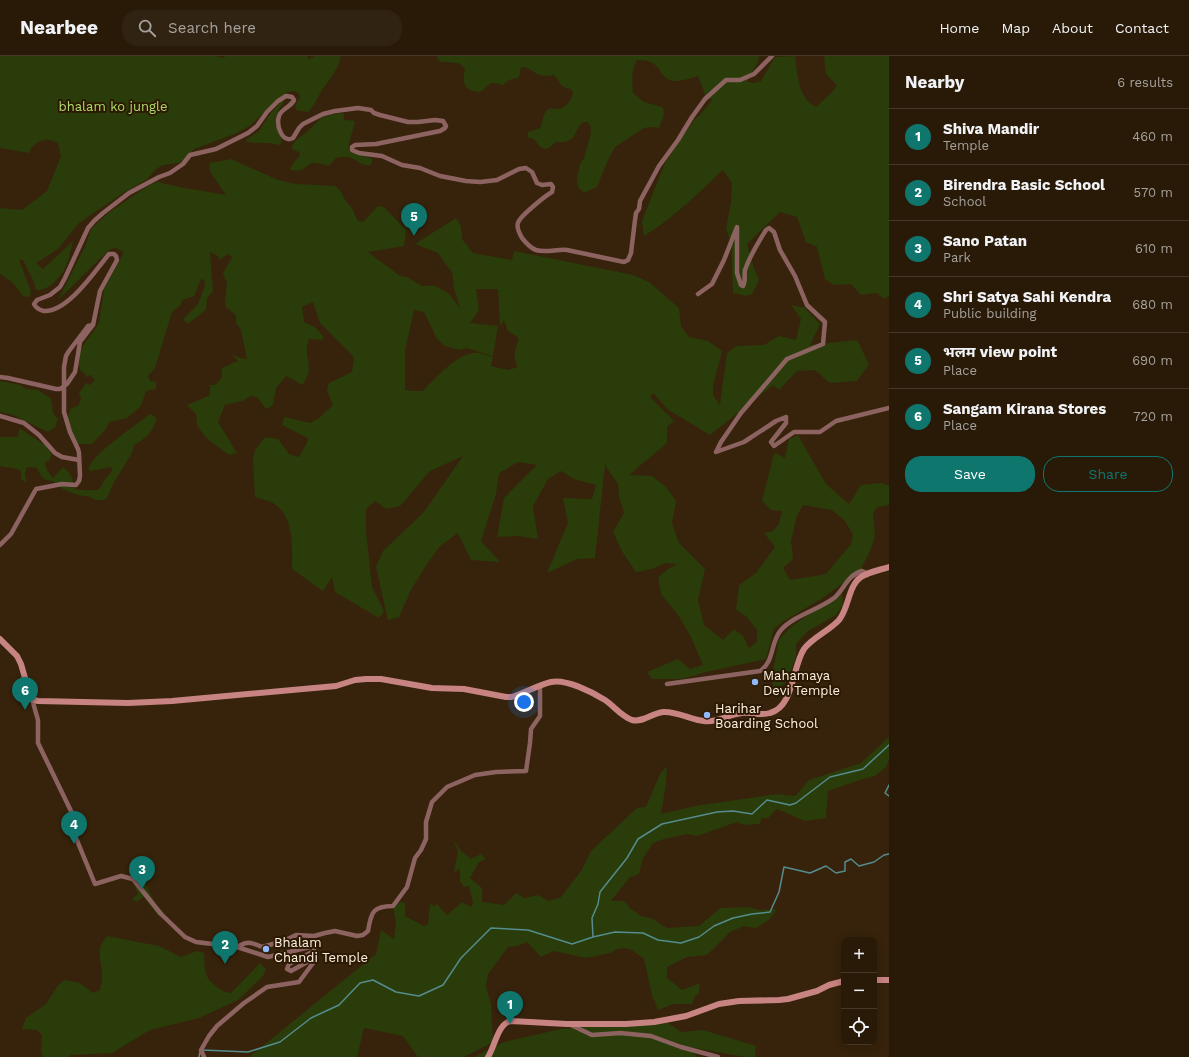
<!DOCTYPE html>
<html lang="en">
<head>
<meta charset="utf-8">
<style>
	body { margin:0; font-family:"Work Sans","Noto Sans Devanagari",sans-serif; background:#312312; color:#f1f3f6 }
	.controls { position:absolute; right:12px; bottom:12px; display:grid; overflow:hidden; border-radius:8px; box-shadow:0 2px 10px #0003 }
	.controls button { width:36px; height:36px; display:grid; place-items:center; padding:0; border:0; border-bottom:1px solid #453829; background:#291a08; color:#f1f3f6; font:20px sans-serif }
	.you { position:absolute; left:524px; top:646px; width:14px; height:14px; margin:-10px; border:3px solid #fff; border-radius:50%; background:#1a73e8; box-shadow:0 0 0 6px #1a73e833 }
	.badge { display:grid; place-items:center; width:26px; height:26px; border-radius:50%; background:#0f766e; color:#fff; font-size:13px; font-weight:700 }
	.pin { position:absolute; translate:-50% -33px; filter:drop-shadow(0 1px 2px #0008) }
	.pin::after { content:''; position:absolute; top:21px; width:14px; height:12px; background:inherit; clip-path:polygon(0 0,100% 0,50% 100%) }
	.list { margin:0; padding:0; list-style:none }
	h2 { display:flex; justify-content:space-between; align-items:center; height:52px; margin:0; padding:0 16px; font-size:17px }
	h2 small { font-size:13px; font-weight:400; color:#a5a19c }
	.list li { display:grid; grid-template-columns:26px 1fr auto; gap:12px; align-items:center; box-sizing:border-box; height:56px; padding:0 16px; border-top:1px solid #453829 }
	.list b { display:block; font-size:15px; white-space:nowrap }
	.list p { margin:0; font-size:13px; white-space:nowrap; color:#a5a19c }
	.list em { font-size:13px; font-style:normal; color:#a5a19c }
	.actions { display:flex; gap:8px; padding:12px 16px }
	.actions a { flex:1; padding:9px 0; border:1px solid #0f766e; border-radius:16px; text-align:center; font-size:14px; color:#0f766e }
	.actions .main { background:#0f766e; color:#fff }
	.icon { flex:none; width:22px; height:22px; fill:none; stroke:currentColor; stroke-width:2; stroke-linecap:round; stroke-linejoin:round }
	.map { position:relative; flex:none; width:889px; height:1001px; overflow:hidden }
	header { display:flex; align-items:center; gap:24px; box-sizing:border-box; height:56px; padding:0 20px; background:#291a08; border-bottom:1px solid #453829 }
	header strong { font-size:19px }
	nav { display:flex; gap:22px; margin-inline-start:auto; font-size:14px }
	.search { width:280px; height:36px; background:#312312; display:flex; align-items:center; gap:10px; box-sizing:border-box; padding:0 14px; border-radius:16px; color:#a5a19c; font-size:15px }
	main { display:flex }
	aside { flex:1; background:#291a08 }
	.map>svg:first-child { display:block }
	.green { fill:#293c09; fill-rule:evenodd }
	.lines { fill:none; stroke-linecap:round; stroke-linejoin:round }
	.stream { stroke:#558c8e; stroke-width:1.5 }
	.minor { stroke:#8d6361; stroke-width:4.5 }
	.secondary { stroke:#c78482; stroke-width:6 }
	.poi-dot { fill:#8fb8fd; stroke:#2c1902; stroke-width:1.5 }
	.labels { text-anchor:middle; stroke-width:4; stroke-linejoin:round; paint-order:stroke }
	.park-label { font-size:13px; fill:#addc6a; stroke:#2c1902 }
	.poi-label { font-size:13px; fill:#fff1e3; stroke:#2c1902; text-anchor:start }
</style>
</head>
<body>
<header>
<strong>Nearbee</strong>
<div class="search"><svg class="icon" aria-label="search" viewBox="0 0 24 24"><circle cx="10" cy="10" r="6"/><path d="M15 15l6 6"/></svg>Search here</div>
<nav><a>Home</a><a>Map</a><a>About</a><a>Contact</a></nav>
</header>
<main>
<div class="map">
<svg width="889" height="1001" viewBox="0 0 889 1001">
	<rect width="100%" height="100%" fill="#37230b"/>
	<path class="green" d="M0,0H216L223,2L226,0H308L307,2L309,3L315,0H341C338,14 330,23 322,34C318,41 315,48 310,54L308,56L296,54L295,50L300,41L299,38L297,36L293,35L288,36L278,42L251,69L237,77L194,93L183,104L179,107L163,109L156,113L151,119L146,124L123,137L79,167L58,193L36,207L43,213L73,185C71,193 69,204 65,212C61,221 47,236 36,234L34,226L23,204H19L31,235L30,240L29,241L23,240L12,226L0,218V152L22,154L47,135L61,100L58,87C55,86 52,84 49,84C41,82 31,90 29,97L0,92Z
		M437,0H759L758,6L747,26L755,27L761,25L775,1L795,0C798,19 797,41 816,51L833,35L837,29L826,18L824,0H889V240L884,243L877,237L861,239L851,228L834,229L825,223L817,191L806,186L797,161L780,156L747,188L754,212L759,224L752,238L746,240L733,237L731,187L726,173L731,146L732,127L723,114C698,137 674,162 644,180L642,165L665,107L685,77L690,71L694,64L700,59L713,43L706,42L701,27L698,20C691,22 683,25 676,25C657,25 664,2 637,4C631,15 632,25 633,37L644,46L662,51C667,58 661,64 659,72L651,71L644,72L615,91L608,104L597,131L584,137L578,131L577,123L580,108L584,102L590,81L591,71L588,66H584L582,67C571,80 577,87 556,86L549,92L544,93L540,91L534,83L527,81L528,76L540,72C545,64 540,62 548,53C552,52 555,53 559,53C566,51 572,44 573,37L571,33C558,31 562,27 554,19C550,19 544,21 540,19C533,17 530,11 522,11L520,14L519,21L517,22L509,24L503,29C500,29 497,27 494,27C487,26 485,36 478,36C463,35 462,24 465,13C459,2 447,10 438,4Z
		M281,45H284C282,50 276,56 276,63C275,71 284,79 281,88L279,89C268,86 258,88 247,86L246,84L259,75L270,58Z
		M340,57L344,58V63L345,64L355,65C354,74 347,87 349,95L373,103L371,109C359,111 356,100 344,101C341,101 338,101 335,103C333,105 331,108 328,110C324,109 316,106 312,107C302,112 305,116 291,114L290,113L293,107L300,100L299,96L292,93V90L296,84L307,76L322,61Z
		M231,103L278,124L296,128L336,130L341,136L347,147L352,152L357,164L363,166L378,150L384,151L406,174L404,190L368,196L400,220L407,221L422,230H435L448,237L460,252L454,233L452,216L447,210L438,197L415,188L456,162L461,170L462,183L473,197L512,204L514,195L633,219L649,226L679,252L681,270L689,281L708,285L722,295L713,330V339L720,349L727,297L736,290L764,289L779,280L796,284L801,263L791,249L805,252L820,268L810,289L857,284L869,308L857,325L830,327L815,314L797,315L779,334L773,329L710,379L667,353L654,338H652L650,341L674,365L667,371V387L629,419L652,420L666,431L676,445L672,467L679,487L705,513L698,544L704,569L723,584L734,573L743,580L749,592L757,586V574L746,560L736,554L739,529L756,517L775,491L764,477L773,475L779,468L782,455L771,454L762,445L774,398L776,397L785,402L789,383L798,379L826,428L849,448L861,429L881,427L889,430V449L877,451L873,457L875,480L870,495L860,515L821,543L784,565L774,573L766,603L706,616L682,623H652L647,616L678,603L690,613L703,609L691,581L678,559L661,538L658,521L668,513L677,508L665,507L652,513L636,516L623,497L613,476L624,457L619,441L618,428L605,409L595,502L577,503L547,517L568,467L563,442L592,443L596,429L574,423L561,415L548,423L533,450L538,483L518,480L497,481L504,442L537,409L518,406L499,417L496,438L481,485L500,506L471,504L458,477L440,490L427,508L411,534L399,561L388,564L376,511L383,495L424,456L463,400L430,415L400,450L386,453L375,445L366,453V475L372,531L384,555L379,562L335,536L332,521L323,535L292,513C292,491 295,461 273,447C268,444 260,443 255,441L253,405L255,394L265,381L278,383L289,398L299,401L307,387L308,382L282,369L284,361L310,367L319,362L333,349L327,334L329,327L352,316L354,301L320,267L313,246L302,251L304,266L316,272L324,281L322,284L309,283C304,294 309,302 309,313C309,318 305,324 303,329L286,320L276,332L273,349L266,353L257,341L251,340L242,345L225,349L218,366L237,397L229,399L206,382L197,369L196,358L187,349L210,339V329H215L222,322V312L238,305L232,298L240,302L247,303L241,274L236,267V259L226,251L225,246L227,228L223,217L232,201L228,198L219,204L218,200L210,196L213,235L207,242L206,254L188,268L183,263L198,248L205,229L204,224L201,223L194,240L182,244L180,250L172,256L155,312L148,320L150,325L156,326V333L146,335L141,350L127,362L109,366L106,373L92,388H78L66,373L67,363L71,352L78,350L81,343L79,337L86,327L90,329L95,324L91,319L85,321L86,319L80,314L78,303L81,293L99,267L104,233L124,196L115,192L110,193L58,244L77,206L85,191L91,173L108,157L151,128L158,126L179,131L226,139L209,114L210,107ZM476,233H498L500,270L504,264L508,275L519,282C515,294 512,300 518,311L508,314L491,310L493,301C489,300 484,298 480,297C459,294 437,321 423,335H413L405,334V295L414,254L424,256L437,283L445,290L459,294L467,292L493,300L498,270L470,267L479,254ZM803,449L832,454L844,464L853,478L851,488L826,518L790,524L783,512L792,504L793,499L791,485L797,460Z
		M0,325L20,329L26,333L38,334L51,343L53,357L58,363L55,371L48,376L13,359L0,356Z
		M151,358L154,360L157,363C152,376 146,383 134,389L132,397L113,428L107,442L104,444H95C89,439 86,441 79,439C71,437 58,432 53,425C42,424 42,422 37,412L30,411L26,412L25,419L27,427L21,423V415L18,413L0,410V381H18L19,372L45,389L52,398L49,405L45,406V409L47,414L53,422L63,411C71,417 73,422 74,432L77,434H97L100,432L105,423L112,415L111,411L91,415L88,413C95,396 132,372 147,360Z
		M842,536L843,549L836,559L808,575L796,588V601L788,623L772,640L774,609L779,583L792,570Z
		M889,681V704L886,711L875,720L863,723L828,735L826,762L805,765L777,753L768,762H762L759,768L744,769L737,766L697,780L687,778L664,783L653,787L643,802L639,818L630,821L611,845H624L631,853L641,860L653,863L667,872L699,870L720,852L749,851L759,854L777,853L769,864L756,872L744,870L730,876L707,899L687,901L667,911V922L682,934L700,927L699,937L695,940L692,948H673L658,954L652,939L644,903L632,894L625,892L617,893L610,897L586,902L554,895L541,901L527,886L517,890L508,891L488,918L486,931L491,948L493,986L464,1001H418L403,980L364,972L357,1001H249L376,898L381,874L394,883L396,866L393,850L400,846L405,847V860L424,870L428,868L430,848L435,850L437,848L447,859L462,846L471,851L473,847L469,830L464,831L460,825V813L454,816L458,795L453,783L461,795L471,803L481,798L486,803L479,806L470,822L482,832V846L504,849L516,837L524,842L538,839L549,845L561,841L581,815L591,795L637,752L646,751L660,718L667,710L666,728L661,758L695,750L777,738L795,740L809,724L861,707Z
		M143,804L142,811L146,829L156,849L165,857L158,860L144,841L136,846L132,843L138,838L130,818L135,810Z
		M107,880L159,890L181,901L197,895L204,897C205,913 203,921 217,931C222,935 225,936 231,937L260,907L266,913L263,920L238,944L199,962L150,974L112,997L71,999L68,1001H43L41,994L42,979L37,974L22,973L26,962L46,948L59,928L65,924L80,927L93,937L100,934C101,929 102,923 102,918C101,902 95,894 107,880Z
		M664,964L681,976L703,974L756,990L755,1001H745L690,991L693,997L698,1001H474L504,986L561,973Z"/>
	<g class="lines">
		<path class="stream" d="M889,729L885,737L889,740
			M593,881L615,876L643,877L658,884L681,887L699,881L714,870L733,862L752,858L770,856L779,836L784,811L810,817L826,810L836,817L845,815V806L851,803L859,810L874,806L884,799L889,798
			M203,994L248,996L280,986L311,962L339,949L360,927L373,924L396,936L419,940L443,929L461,902L491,872L528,874L572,888L593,881L592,862L598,848L600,836L627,802L638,783L662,768L717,756L733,755L752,758L767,744L790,749L796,747L830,721L863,713L889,689
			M199,1001L200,996"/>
		<path class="minor" d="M698,238L712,228L724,204L737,171V217L741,229L743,230C746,225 744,220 745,214C750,199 758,187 766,174L769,172L774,176L780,194L795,220L807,249L825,266L823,288L787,303L741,357L721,386L716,396L744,386L776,365L786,361V367L771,386L774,390L794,376H820L836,365L889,352
			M0,321L8,322L56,333H60L67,328L75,316L80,286L93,269L100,235L117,204L116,200L114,198H109C95,215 68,256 44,255C39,254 36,252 34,248L37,244L50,239L60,231L65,222L88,172L94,165L103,157L129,137L159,121L170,117L183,108L190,99L216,93L248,77L257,70L267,56L278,45L286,40L292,41L294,44C291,51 281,53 279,60C276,69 282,88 293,82L299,72L303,68L323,58L335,55L358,52L371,54L374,57L380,59L408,66H418L435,64L443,65L446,70L445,72L440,75L376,88L355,89L352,91V94L359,97L382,100L402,109L420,112L440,120L466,125L480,126L497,124L519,113L526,112L532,116L537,127L542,129L551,128L553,131L552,136C545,140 519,161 518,167C516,172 520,178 522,182C526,187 530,192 536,194C546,197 557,193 567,194L624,206L628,204L631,197L635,164L636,157L639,153L640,145L659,110L678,84L692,61L705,43L726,24H740L754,18L772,0
			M0,360L24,367L39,379L55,397L62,401L79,404
			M0,489L11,478L36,433L62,428L76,429L79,425L80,420L79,397L78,393L70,376L64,356V311L66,300L69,295L88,270L93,269
			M667,628L760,615C775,605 770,586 781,574C793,560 818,554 834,542C844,534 847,519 862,515L866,517L867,519
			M32,643L38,664V687L71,755L76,782L95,828L121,820L133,823L161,858L185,881L196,886L237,891L268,901L314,890V895L289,908L287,913L291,915L309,905L313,907L299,926L267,931L244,947L217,970L209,980L201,994L204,1001
			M237,891C248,885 250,886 262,891L284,885L296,879L314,880L325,877L335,875L357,880L363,879L368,875C371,856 373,850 393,850L407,831L415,802L421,794L426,783V766L432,746L447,731L475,719L496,716L526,715L530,687L531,673L540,660V630
			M571,969L592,979L620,977L651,980L681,991L718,1001"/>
		<path class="secondary" d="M0,583L17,600L21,608L31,643L38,645L128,647L172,645L336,630L355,624L366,623H381L432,632L464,633L506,641H512C525,637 538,629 551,626C567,623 592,636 605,644C614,650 621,660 632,664C643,667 652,657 663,656C677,655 691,664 704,665C718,667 729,658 742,657C751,656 761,660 770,657C794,651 792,611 804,593C813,581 829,575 839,564C849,552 848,530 861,521C868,516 880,514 889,511
			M874,924H889
			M488,1001C495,990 498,967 511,965L567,968H626L654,966L686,960L719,948L739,945L779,944L788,943L817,935L829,929L844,925"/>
	</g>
	<g class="poi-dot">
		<circle cx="755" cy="626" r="4"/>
		<circle cx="707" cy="659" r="4"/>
		<circle cx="266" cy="893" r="4"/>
	</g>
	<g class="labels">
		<g class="park-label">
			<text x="113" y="55">bhalam ko jungle</text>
		</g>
		<g class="poi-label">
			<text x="763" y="624">Mahamaya<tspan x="763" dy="15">Devi Temple</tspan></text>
			<text x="715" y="657">Harihar<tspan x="715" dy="15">Boarding School</tspan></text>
			<text x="274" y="891">Bhalam<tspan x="274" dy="15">Chandi Temple</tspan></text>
		</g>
	</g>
</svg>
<div class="controls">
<button>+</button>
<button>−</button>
<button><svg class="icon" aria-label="locate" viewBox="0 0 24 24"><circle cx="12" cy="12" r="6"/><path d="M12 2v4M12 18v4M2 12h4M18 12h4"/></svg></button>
</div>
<div class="you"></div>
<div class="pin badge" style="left:510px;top:968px">1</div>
<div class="pin badge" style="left:225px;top:908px">2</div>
<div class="pin badge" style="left:142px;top:833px">3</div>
<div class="pin badge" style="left:74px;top:788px">4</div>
<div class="pin badge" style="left:414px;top:180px">5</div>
<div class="pin badge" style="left:25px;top:654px">6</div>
</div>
<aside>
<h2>Nearby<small>6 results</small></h2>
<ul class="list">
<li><span class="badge">1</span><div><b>Shiva Mandir</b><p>Temple</p></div><em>460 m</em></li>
<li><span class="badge">2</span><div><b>Birendra Basic School</b><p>School</p></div><em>570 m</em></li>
<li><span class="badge">3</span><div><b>Sano Patan</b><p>Park</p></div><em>610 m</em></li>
<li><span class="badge">4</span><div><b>Shri Satya Sahi Kendra</b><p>Public building</p></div><em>680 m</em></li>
<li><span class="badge">5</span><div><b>भलम view point</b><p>Place</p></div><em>690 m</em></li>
<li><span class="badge">6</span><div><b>Sangam Kirana Stores</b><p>Place</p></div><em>720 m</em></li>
</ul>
<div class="actions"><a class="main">Save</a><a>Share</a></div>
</aside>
</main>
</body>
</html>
